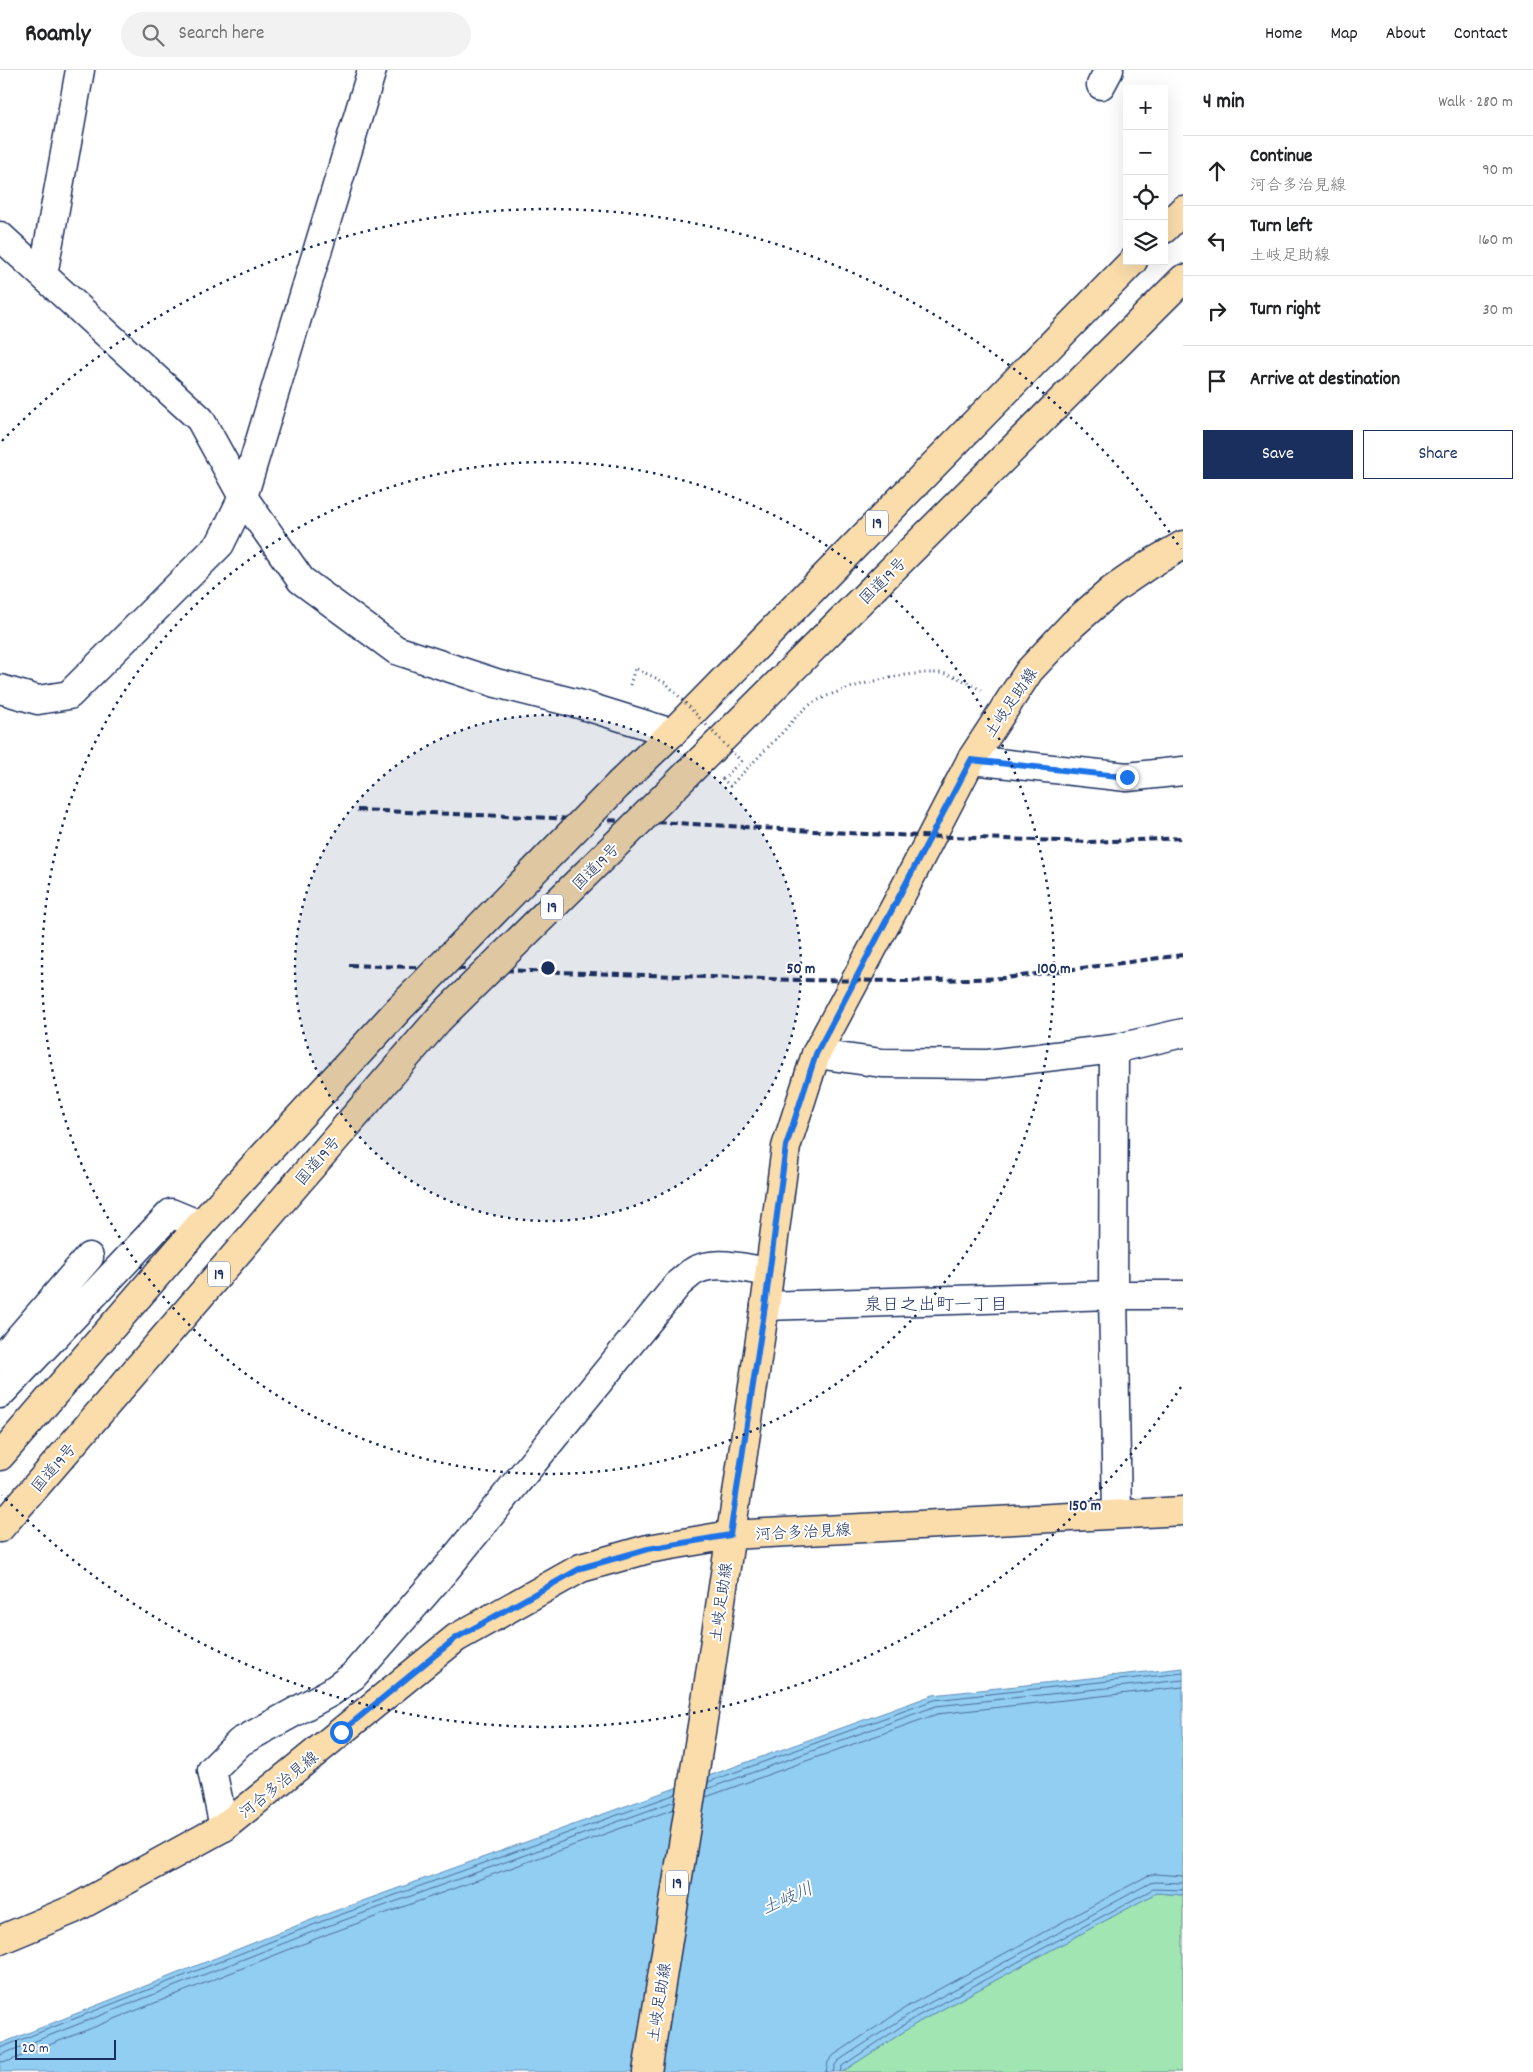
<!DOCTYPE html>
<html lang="en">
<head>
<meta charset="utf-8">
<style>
	body { margin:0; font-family:Dekko,"Klee One",sans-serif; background:#f2f2f2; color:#202124 }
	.controls { position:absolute; right:15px; top:15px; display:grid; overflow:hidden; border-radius:0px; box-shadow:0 5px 20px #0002 }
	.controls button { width:45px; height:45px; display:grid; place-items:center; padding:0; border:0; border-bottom:1px solid #e0e0e0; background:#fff; color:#202124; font:25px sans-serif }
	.scale { position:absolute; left:15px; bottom:12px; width:101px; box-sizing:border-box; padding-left:5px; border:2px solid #1b2f5e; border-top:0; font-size:14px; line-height:18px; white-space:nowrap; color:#1b2f5e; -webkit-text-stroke:4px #fff; paint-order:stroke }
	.stop { position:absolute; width:15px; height:15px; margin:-11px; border:4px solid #1a73e8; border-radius:50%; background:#fff }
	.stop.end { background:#1a73e8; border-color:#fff; box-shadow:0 1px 5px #0008 }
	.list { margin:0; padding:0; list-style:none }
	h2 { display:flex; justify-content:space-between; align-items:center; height:65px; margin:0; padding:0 20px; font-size:21px }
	h2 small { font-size:16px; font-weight:400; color:#757577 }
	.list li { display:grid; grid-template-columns:32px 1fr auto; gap:15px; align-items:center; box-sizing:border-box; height:70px; padding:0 20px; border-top:1px solid #e0e0e0 }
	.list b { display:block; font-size:19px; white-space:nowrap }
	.list p { margin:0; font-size:16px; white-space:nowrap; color:#757577 }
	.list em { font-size:16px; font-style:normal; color:#757577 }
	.actions { display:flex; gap:10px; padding:15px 20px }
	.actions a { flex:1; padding:11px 0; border:1px solid #1b2f5e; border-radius:0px; text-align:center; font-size:18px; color:#1b2f5e }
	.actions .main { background:#1b2f5e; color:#fff }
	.icon { flex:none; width:28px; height:28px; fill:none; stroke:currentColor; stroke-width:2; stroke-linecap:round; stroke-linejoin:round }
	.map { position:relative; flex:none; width:1183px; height:2002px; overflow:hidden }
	header { display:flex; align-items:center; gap:30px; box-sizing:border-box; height:70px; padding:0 25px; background:#fff; border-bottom:1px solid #e0e0e0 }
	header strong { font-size:24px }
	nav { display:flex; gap:28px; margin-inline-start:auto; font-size:18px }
	.search { width:350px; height:45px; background:#f2f2f2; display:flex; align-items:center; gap:12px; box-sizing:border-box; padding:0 18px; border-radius:28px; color:#757577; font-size:19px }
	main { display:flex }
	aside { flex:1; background:#fff }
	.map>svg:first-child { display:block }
	.green { fill:#a1e6b2; stroke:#5e8a88 }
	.water { fill:#92cdf2; stroke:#628eb7 }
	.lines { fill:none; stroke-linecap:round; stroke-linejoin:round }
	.shore { stroke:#4b6e99; stroke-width:1 }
	.minor-casing { stroke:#1b2f5e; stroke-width:31 }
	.major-casing { stroke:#1b2f5e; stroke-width:31 }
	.highway-casing { stroke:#1b2f5e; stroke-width:31 }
	.path { stroke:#1b2f5e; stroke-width:3; stroke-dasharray:1 4; stroke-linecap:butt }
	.minor { stroke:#fff; stroke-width:28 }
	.major { stroke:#fbddab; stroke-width:28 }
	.highway { stroke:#fbddab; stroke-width:28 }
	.rail { stroke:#1b2f5e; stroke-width:4; stroke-dasharray:8 4; stroke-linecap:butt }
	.highway-bridge-casing { stroke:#1b2f5e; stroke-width:31; stroke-linecap:butt }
	.path-bridge { stroke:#1b2f5e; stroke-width:3; stroke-dasharray:1 4; stroke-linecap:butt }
	.highway-bridge { stroke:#fbddab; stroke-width:28 }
	.route { stroke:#1a73e8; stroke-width:6 }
	.ring { fill:none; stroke:#1b2f5e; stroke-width:2.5; stroke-dasharray:2.5 5 }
	.labels { text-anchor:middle; stroke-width:4; stroke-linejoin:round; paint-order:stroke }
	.shield { fill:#fff; stroke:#5f6d8e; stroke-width:1 }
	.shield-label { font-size:15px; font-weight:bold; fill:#1b2f5e }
	.street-label { font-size:16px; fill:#1b2f5e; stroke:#fff }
	.neighbourhood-label { font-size:18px; fill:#1b2f5e; stroke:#fff }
	.water-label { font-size:18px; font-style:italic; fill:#3f5e8a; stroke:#fff }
	.centre { fill:#1b2f5e; stroke:#fff; stroke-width:2.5 }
	.ring-label { font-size:15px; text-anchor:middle; font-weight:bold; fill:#1b2f5e; stroke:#fff; stroke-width:4; stroke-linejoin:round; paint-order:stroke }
</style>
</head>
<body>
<header>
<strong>Roamly</strong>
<div class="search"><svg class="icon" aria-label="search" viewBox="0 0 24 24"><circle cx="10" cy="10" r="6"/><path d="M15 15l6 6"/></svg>Search here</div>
<nav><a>Home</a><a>Map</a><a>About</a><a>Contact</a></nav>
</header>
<main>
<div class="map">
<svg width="1183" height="2002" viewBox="0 0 1183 2002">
	<rect width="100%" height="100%" fill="#fff"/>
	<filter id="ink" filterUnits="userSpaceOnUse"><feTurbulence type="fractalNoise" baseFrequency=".02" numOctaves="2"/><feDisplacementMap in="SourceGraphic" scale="10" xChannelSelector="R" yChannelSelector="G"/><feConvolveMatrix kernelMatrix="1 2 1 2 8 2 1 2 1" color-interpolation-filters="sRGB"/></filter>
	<g filter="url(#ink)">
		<path class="green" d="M1156,1823L1183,1825V2002H842L917,1953Z"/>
		<path class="water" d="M1183,1598V1825L1156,1823L917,1953L842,2002H0V1974L321,1846L933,1625Z"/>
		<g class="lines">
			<path class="shore" d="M708,1712L934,1630L1183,1603
				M707,1719L936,1636L1183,1610
				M706,1727L937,1644L1183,1617
				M0,1978L323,1851L676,1724
				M0,1985L325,1857L675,1731
				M0,1992L9,1991L328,1864L674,1739
				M826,2002L828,1992L834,1985L908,1936L1147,1806L1156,1804L1183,1806
				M833,2002L835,1995L838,1991L911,1943L1150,1813L1156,1812L1183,1813
				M840,2002L842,1996L914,1948L1153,1819L1183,1820"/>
			<defs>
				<path id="minor" d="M1101,15L1109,0
					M0,166L200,349L243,427L301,510L396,580L496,613L579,634L672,663
					M43,205L80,0
					M0,619L38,630L69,625L220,474L243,427L372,0
					M971,690L1127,707L1183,701
					M1114,979L1113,1225L1117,1444
					M816,984L882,993L988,994L1114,979L1183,963
					M765,1236L1113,1225H1183
					M0,1290L89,1187
					M0,1324L171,1143L200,1155
					M224,1757L212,1700L240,1672L331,1622L353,1606L447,1498L679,1213C683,1210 687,1206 691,1203C712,1188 746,1199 769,1202"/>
				<path id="major" d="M0,1870L74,1839L224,1757L456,1568L581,1498L648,1479L730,1465L1183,1441
					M647,2002L707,1624L765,1236L786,1077L816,984L897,833L971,690L1029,601L1073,554L1112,520L1150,494L1183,475"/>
				<path id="highway" d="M1164,159L1183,140
					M620,713L672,663L1133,191
					M667,724L1183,209
					M0,1386L200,1155L398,940
					M0,1458L438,950"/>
			</defs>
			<use href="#minor" class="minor-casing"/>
			<use href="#major" class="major-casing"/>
			<use href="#highway" class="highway-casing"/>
			<path class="path" d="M778,667C789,656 800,640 813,633C839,617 917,598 946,604C959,607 970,614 981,620"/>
			<use href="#minor" class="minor"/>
			<use href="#major" class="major"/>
			<use href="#highway" class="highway"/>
			<path class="rail" d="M357,740L676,753L866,764L1089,772L1183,768
				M349,895L797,910L908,911L1005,908L1183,885"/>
			<defs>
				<path id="highway-bridge" d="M398,940L620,713
					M438,950L667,724"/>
			</defs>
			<use href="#highway-bridge" class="highway-bridge-casing"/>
			<path class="path-bridge" d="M630,615L635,598L666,613L741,691L723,709L730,716L778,667"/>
			<use href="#highway-bridge" class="highway-bridge"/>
		</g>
	</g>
	<g class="lines" filter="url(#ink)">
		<path class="route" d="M341,1662L456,1568L581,1498L648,1479L730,1465L765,1236L786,1076L816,984L971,690L1127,707"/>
	</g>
	<circle cx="548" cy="898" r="253" fill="#1b2f5e" fill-opacity=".12"/>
	<g class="ring">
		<circle cx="548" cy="898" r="253"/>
		<circle cx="548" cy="898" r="506"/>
		<path d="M1181 1317A759 759 0 0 1 2 1425M2 371A759 759 0 0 1 1181 479"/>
	</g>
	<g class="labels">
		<g class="shield">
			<rect x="866" y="440.5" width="22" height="25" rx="4"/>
			<rect x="541" y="824.5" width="22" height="25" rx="4"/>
			<rect x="208" y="1191.5" width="22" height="25" rx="4"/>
			<rect x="666" y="1800.5" width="22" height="25" rx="4"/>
		</g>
		<g class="shield-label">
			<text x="877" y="458">19</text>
			<text x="552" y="842">19</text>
			<text x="219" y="1209">19</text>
			<text x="677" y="1818">19</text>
		</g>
		<g class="street-label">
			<text transform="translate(882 510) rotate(-45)" y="6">国道19号</text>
			<text transform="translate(1010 632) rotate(-56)" y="6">土岐足助線</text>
			<text transform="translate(595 796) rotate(-45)" y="6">国道19号</text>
			<text transform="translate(317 1090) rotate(-49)" y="6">国道19号</text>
			<text transform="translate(53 1397) rotate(-49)" y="6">国道19号</text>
			<text transform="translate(803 1461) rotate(-3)" y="6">河合多治見線</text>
			<text transform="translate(720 1532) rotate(-82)" y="6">土岐足助線</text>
			<text transform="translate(278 1714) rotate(-39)" y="6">河合多治見線</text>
			<text transform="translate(658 1932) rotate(-81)" y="6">土岐足助線</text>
		</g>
		<g class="neighbourhood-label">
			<text x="936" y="1240">泉日之出町一丁目</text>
		</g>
		<g class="water-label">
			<text transform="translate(787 1828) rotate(-24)" y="6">土岐川</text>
		</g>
	</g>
	<circle cx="548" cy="898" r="8" class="centre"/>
	<g class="ring-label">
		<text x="801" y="903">50 m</text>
		<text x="1054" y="903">100 m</text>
		<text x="1085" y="1440">150 m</text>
	</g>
</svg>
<div class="controls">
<button>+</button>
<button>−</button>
<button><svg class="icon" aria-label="locate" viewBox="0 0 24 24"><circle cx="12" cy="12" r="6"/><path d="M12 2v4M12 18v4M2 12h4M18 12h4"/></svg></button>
<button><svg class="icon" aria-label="layers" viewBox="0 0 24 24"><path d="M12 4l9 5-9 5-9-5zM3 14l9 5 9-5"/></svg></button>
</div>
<div class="scale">20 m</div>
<div class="stop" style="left:341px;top:1662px"></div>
<div class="stop end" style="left:1127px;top:707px"></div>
</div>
<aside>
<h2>4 min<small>Walk · 280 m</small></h2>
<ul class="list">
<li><svg class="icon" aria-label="ahead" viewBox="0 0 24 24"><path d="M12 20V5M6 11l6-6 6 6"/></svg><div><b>Continue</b><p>河合多治見線</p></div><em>90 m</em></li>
<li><svg class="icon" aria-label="left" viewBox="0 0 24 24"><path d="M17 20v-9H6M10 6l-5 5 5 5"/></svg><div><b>Turn left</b><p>土岐足助線</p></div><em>160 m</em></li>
<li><svg class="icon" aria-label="right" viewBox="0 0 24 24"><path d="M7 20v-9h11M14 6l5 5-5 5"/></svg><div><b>Turn right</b></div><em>30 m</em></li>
<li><svg class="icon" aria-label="arrive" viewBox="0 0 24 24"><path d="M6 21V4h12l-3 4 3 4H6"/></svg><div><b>Arrive at destination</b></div></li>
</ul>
<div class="actions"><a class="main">Save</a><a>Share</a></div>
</aside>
</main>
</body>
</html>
